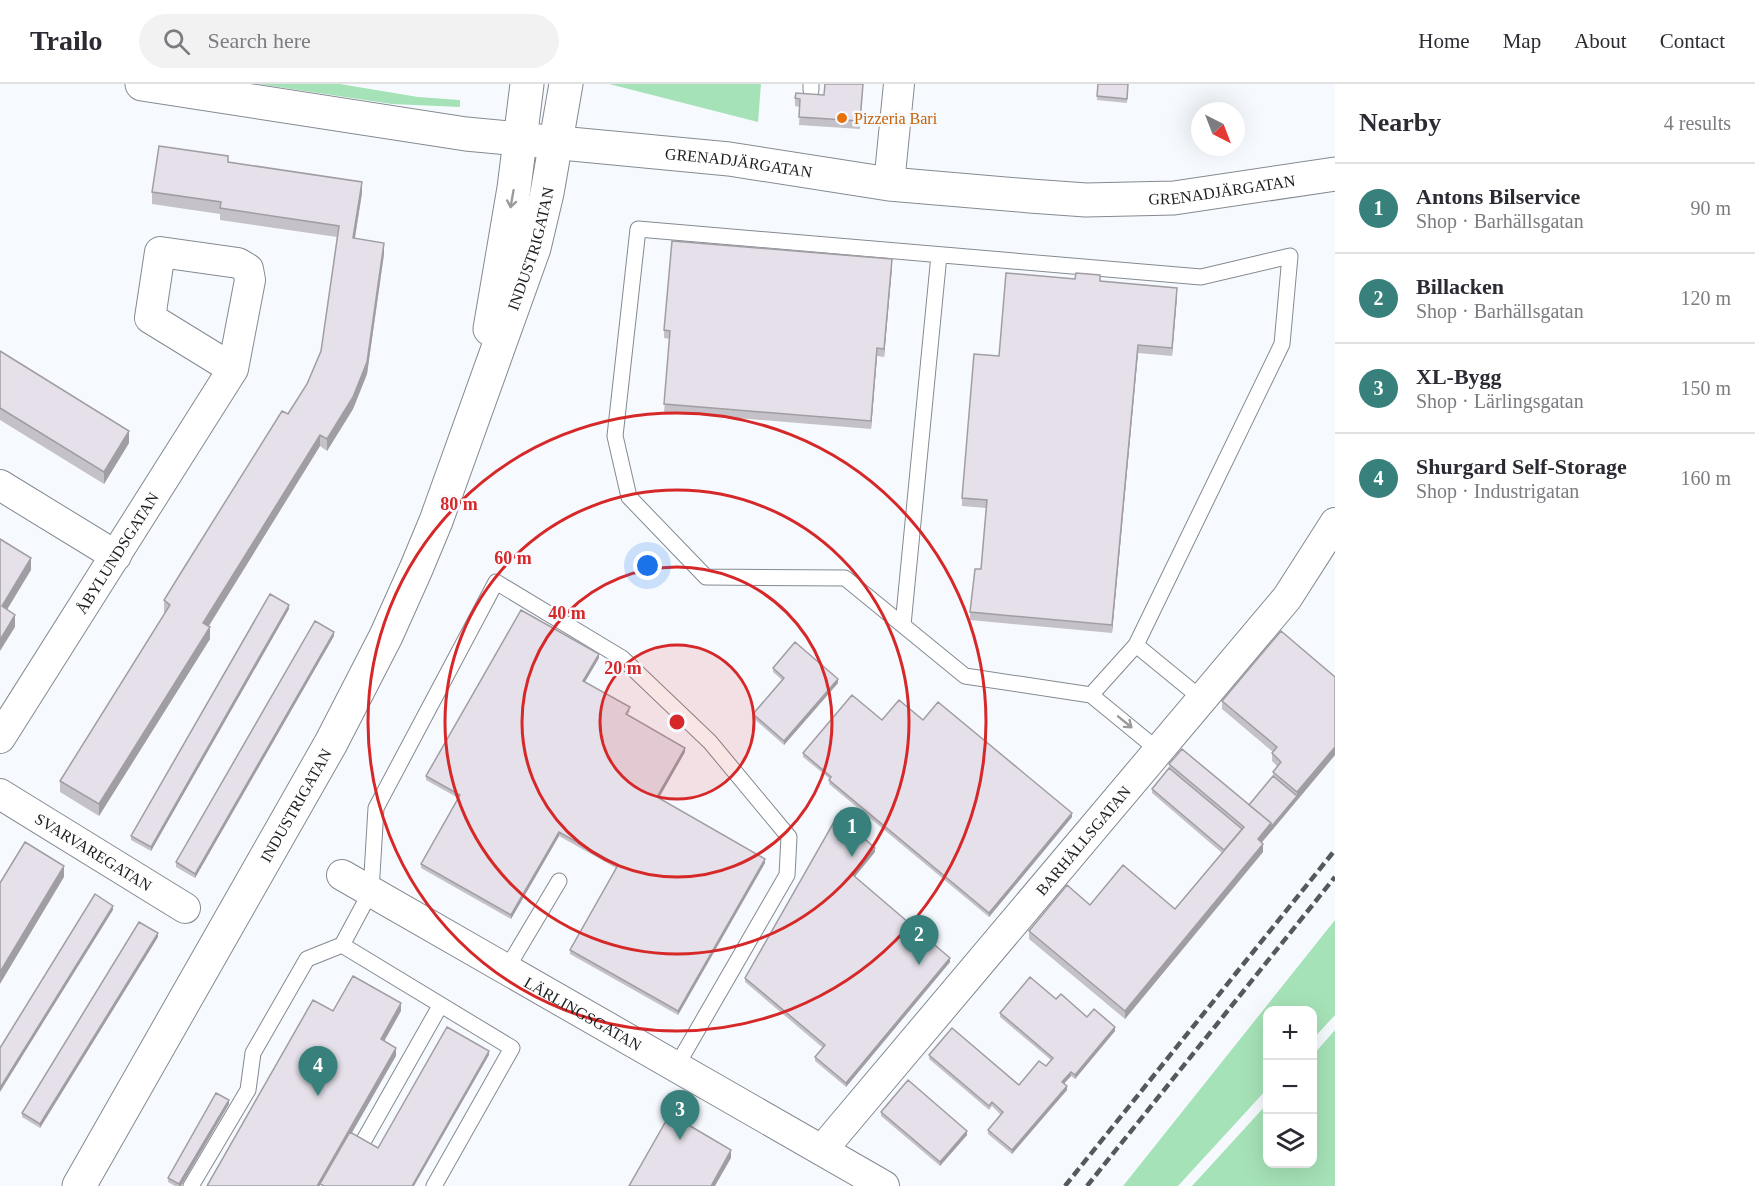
<!DOCTYPE html>
<html lang="en">
<head>
<meta charset="utf-8">
<style>
	body { margin:0; font-family:Georgia,serif; background:#f2f2f3; color:#2b2b33 }
	.controls { position:absolute; right:18px; bottom:18px; display:grid; overflow:hidden; border-radius:12px; box-shadow:0 6px 24px #0002 }
	.controls button { width:54px; height:54px; display:grid; place-items:center; padding:0; border:0; border-bottom:2px solid #e1e1e2; background:#fff; color:#2b2b33; font:30px sans-serif }
	.compass { position:absolute; left:1191px; top:18px; width:54px; height:54px; border-radius:50%; background:#fff; box-shadow:0 6px 24px #0002; rotate:138deg }
	.you { position:absolute; left:648px; top:482px; width:21px; height:21px; margin:-15px; border:4px solid #fff; border-radius:50%; background:#1a73e8; box-shadow:0 0 0 9px #1a73e833 }
	.badge { display:grid; place-items:center; width:39px; height:39px; border-radius:50%; background:#38807c; color:#fff; font-size:20px; font-weight:700 }
	.pin { position:absolute; translate:-50% -50px; filter:drop-shadow(0 2px 3px #0008) }
	.pin::after { content:''; position:absolute; top:32px; width:21px; height:18px; background:inherit; clip-path:polygon(0 0,100% 0,50% 100%) }
	.list { margin:0; padding:0; list-style:none }
	h2 { display:flex; justify-content:space-between; align-items:center; height:78px; margin:0; padding:0 24px; font-size:26px }
	h2 small { font-size:20px; font-weight:400; color:#7c7c81 }
	.list li { display:grid; grid-template-columns:39px 1fr auto; gap:18px; align-items:center; box-sizing:border-box; height:90px; padding:0 24px; border-top:2px solid #e1e1e2 }
	.list b { display:block; font-size:22px; white-space:nowrap }
	.list p { margin:0; font-size:20px; white-space:nowrap; color:#7c7c81 }
	.list em { font-size:20px; font-style:normal; color:#7c7c81 }
	.icon { flex:none; width:33px; height:33px; fill:none; stroke:currentColor; stroke-width:2; stroke-linecap:round; stroke-linejoin:round }
	.map { position:relative; flex:none; width:1335px; height:1102px; overflow:hidden }
	header { display:flex; align-items:center; gap:36px; box-sizing:border-box; height:84px; padding:0 30px; background:#fff; border-bottom:2px solid #e1e1e2 }
	header strong { font-size:28px }
	nav { display:flex; gap:33px; margin-inline-start:auto; font-size:21px }
	.search { width:420px; height:54px; background:#f2f2f3; display:flex; align-items:center; gap:15px; box-sizing:border-box; padding:0 21px; border-radius:33px; color:#7c7c81; font-size:22px }
	main { display:flex }
	aside { flex:1; background:#fff }
	.map>svg:first-child { display:block }
	.green { fill:#a6e2b7 }
	.lines { fill:none; stroke-linecap:round; stroke-linejoin:round }
	.lane-casing { stroke:#848a91; stroke-width:17 }
	.street-casing { stroke:#848a91; stroke-width:32 }
	.secondary-casing { stroke:#848a91; stroke-width:35 }
	.lane { stroke:#fff; stroke-width:15 }
	.street { stroke:#fff; stroke-width:30 }
	.secondary { stroke:#fff; stroke-width:33 }
	.rail { stroke:#56595c; stroke-width:4.5; stroke-dasharray:9 4.5; stroke-linecap:butt }
	.wall { fill:#c5c1c8 }
	.shaded-wall { fill:#a09da3 }
	.building { fill:#e5e0e9; stroke:#a09da3; stroke-width:1.5 }
	.oneway { stroke:#999a9b }
	.ring { fill:none; stroke:#d62828; stroke-width:3 }
	.food-dot { fill:#e8710a; stroke:#f6faff; stroke-width:2 }
	.labels { text-anchor:middle; stroke-width:5; stroke-linejoin:round; paint-order:stroke }
	.food-label { font-size:16px; fill:#c56008; stroke:#f6faff; text-anchor:start }
	.street-label { font-size:16px; fill:#1c1e21; stroke:#f6faff }
	.centre { fill:#d62828; stroke:#f6faff; stroke-width:3 }
	.ring-label { font-size:18px; text-anchor:middle; font-weight:bold; fill:#d62828; stroke:#f6faff; stroke-width:5; stroke-linejoin:round; paint-order:stroke }
</style>
</head>
<body>
<header>
<strong>Trailo</strong>
<div class="search"><svg class="icon" aria-label="search" viewBox="0 0 24 24"><circle cx="10" cy="10" r="6"/><path d="M15 15l6 6"/></svg>Search here</div>
<nav><a>Home</a><a>Map</a><a>About</a><a>Contact</a></nav>
</header>
<main>
<div class="map">
<svg width="1335" height="1102" viewBox="0 0 1335 1102">
	<rect width="100%" height="100%" fill="#f6faff"/>
	<path class="green" d="M258,0H340L418,13L460,16V23L392,20Z
		M609,0H761L758,38Z
		M1335,836V931L1313,955L1312,926H1268L1267,1005L1178,1102H1123Z
		M1335,946V1102H1192L1267,1020L1268,1080H1312L1313,971Z"/>
	<g class="lines">
		<defs>
			<path id="lane" d="M811,6V0
				M638,145L1201,193L1290,172L1282,260L1136,561L1091,611L965,592L845,494L706,493L629,413L615,352Z
				M903,541L939,171
				M1136,561L1202,615
				M1091,611L1158,666
				M342,861L512,964L434,1102
				M506,886L559,797
				M191,1102L248,1006L253,969L307,875L342,861L371,807L376,724L496,498L622,574L710,658L789,753L787,791L676,983
				M338,1102L440,922"/>
			<g id="street">
				<path d="M889,100L899,0"/>
				<path d="M0,401L116,472"/>
				<path id="s1" d="M0,654L233,285L250,196L248,185L238,179L160,168L150,234L233,285"/>
				<path id="s2" d="M0,710L185,824"/>
				<path id="s3" d="M342,791L884,1102"/>
				<path id="s4" d="M822,1066L1287,514L1335,439"/>
			</g>
			<g id="secondary">
				<path id="s5" d="M142,0L466,50L729,75L889,100L1030,112L1086,116L1174,114L1335,90"/>
				<path d="M490,245L514,104L527,0"/>
				<path id="s6" d="M79,1102L331,659L386,552L416,485L436,437L534,164L547,109L566,0"/>
			</g>
		</defs>
		<use href="#lane" class="lane-casing"/>
		<use href="#street" class="street-casing"/>
		<use href="#secondary" class="secondary-casing"/>
		<use href="#lane" class="lane"/>
		<use href="#street" class="street"/>
		<use href="#secondary" class="secondary"/>
		<path class="rail" d="M1065,1102L1335,766
			M1087,1102L1335,793"/>
	</g>
	<path class="wall" d="M863,0L860,45L799,41L800,23L795,22V14L824,11Z
		M1098,0H1128L1127,19L1097,16Z
		M228,78L362,109L355,154L384,170L367,290L353,325L327,367L320,362L209,542L210,555L99,732L60,708V697L165,529L164,528V516L307,300L321,267L337,153L220,136V130L152,120V108Z
		M892,183L884,273L877,272L871,345L664,328L670,255L664,254V246Z
		M1100,197L1177,212L1172,272L1138,269L1112,549L970,536V528L981,485L986,424L962,422V414L999,272Z
		M0,267L129,359L104,400L0,336Z
		M289,525L151,767L131,756V752Z
		M334,552L195,794L176,783V778Z
		M599,574L585,598L630,627L627,631L685,668L659,714L765,779L678,931L570,870V866L616,784L559,752L511,835L421,784V780L458,714L426,696V692Z
		M773,584L838,599L784,661L753,634V630L782,596L773,588Z
		M1222,617L1335,671L1262,758L1263,768L1125,935L1029,855V847L1090,821L1175,825L1222,769L1152,709V705L1169,684V680L1249,721L1273,692V688L1277,682L1272,677V669L1273,668L1222,625Z
		M882,636H923L1072,733L989,833L829,700L830,695L803,673V669Z
		M875,768L854,792L950,878L846,1003L815,977V973L823,964L745,898V894Z
		M158,853L40,1044L22,1033V1029Z
		M1056,915L1087,933L1115,947L1075,995L1071,992L1064,999L1067,1006L1012,1070L988,1050V1046L1001,1031L992,1022L989,1026L929,975V971L1019,1001L1046,982L1051,976L1000,933V929Z
		M229,1020L181,1102H175L168,1098V1094Z
		M881,1028L967,1051L940,1082L881,1032Z"/>
	<path class="shaded-wall" d="M362,98V109L353,165V154Z
		M384,159V170L367,290L353,325L327,367V355Z
		M892,175V183L884,273V265Z
		M1177,204V212L1172,272V264Z
		M1138,261V269L1112,549V541Z
		M877,264V272L871,345V337Z
		M129,347V359L104,400V388Z
		M320,351V362L203,551V539Z
		M31,474V486L2,534V522Z
		M289,521V525L151,767V763Z
		M15,531V543L0,567V556Z
		M210,543V555L99,732V720Z
		M334,548V552L195,794V790Z
		M599,570V574L583,601V597Z
		M838,595V599L784,661V657Z
		M1335,663V671L1258,763V755L1271,739L1297,712V708Z
		M685,664V668L657,717V713Z
		M1072,729V733L989,833V829Z
		M559,748V752L511,835V831Z
		M1263,760V768L1125,935V927Z
		M875,764V768L853,795V791Z
		M765,775V779L678,931V927Z
		M64,782V793L0,900V888Z
		M113,822V826L0,1008V1004Z
		M158,849V853L40,1044V1040Z
		M950,874V878L846,1003V999Z
		M401,919V927L381,963V955Z
		M1115,943V947L1075,995V991Z
		M396,964V972L322,1101L320,1100V1102H317Z
		M489,967V971L414,1102H412Z
		M1071,988V992L1062,1002V998Z
		M1067,1002V1006L1012,1070V1066Z
		M229,1016V1020L181,1102H179V1100Z
		M967,1047V1051L940,1082V1078Z
		M731,1066V1074L715,1102H711Z"/>
	<path class="building" d="M825,0H863L860,37L799,33L800,15L795,14L796,9L824,11Z
		M1098,0H1128L1127,15L1097,12Z
		M159,62L228,72V78L362,98L353,154L384,159L367,278L353,313L327,355L320,351L203,539L210,543L99,720L60,697L170,521L164,516L182,487L282,327L288,330L307,300L321,267L339,142L220,124L221,118L152,108Z
		M672,157L892,175L884,265L877,264L871,337L664,320L670,247L664,246Z
		M1006,189L1075,195L1076,189L1100,191V197L1177,204L1172,264L1138,261L1112,541L970,528L975,485H981L987,416L962,414L974,270L999,272Z
		M0,267L129,347L104,388L0,324Z
		M0,455L31,474L2,522L15,531L0,556Z
		M270,510L289,521L151,763L131,752Z
		M521,526L599,570L583,597L630,623L626,630L685,664L657,713L765,775L678,927L570,866L618,781L559,748L511,831L421,780L460,711L426,692Z
		M315,537L334,548L195,790L176,778Z
		M1281,547L1335,593V663L1297,708L1273,688L1281,678L1272,669L1277,663L1222,617Z
		M795,558L838,595L784,657L753,630L784,594L773,584Z
		M852,611L882,636L899,616L923,636L938,618L1072,729L989,829L829,696L831,693L803,669Z
		M1182,665L1271,739L1258,755L1263,760L1125,927L1029,847L1067,801L1090,821L1123,781L1175,825L1244,743L1169,680Z
		M1169,684L1242,745L1224,766L1152,705Z
		M1273,692L1297,712L1271,743V739L1249,721Z
		M838,731L875,764L853,791L950,874L846,999L815,973L825,961L745,894Z
		M25,758L64,782L0,888V799Z
		M95,810L113,822L0,1004V964Z
		M139,838L158,849L40,1040L22,1029Z
		M353,892L401,919L381,955L396,964L317,1102H207L313,916L333,927Z
		M1030,893L1056,915L1061,910L1087,933L1094,925L1115,943L1075,991L1071,988L1062,998L1067,1002L1012,1066L988,1046L1003,1028L992,1018L989,1022L929,971L952,944L1019,1001L1039,977L1046,982L1053,974L1000,929Z
		M447,943L489,967L412,1102H324L320,1100L350,1048L378,1064Z
		M908,996L967,1047L940,1078L881,1028Z
		M216,1009L229,1016L179,1100L168,1094Z
		M670,1030L731,1066L711,1102H629Z"/>
	<defs><path id="oneway-shaft" d="M-6 0H5M1.5-3L5.5 0L1.5 3" fill="none" stroke-width="1.6" stroke-linecap="round" stroke-linejoin="round" transform="scale(1.5)"/></defs>
	<g class="oneway">
		<use href="#oneway-shaft" transform="translate(512 115) rotate(100)"/>
		<use href="#oneway-shaft" transform="translate(1125 638) rotate(39)"/>
	</g>
	<circle cx="677" cy="638" r="77" fill="#d62828" fill-opacity=".12"/>
	<g class="ring">
		<circle cx="677" cy="638" r="77"/>
		<circle cx="677" cy="638" r="155"/>
		<circle cx="677" cy="638" r="232"/>
		<circle cx="677" cy="638" r="309"/>
	</g>
	<circle class="food-dot" cx="842" cy="34" r="6"/>
	<g class="labels">
		<g class="food-label">
			<text x="854" y="40">Pizzeria Bari</text>
		</g>
		<g class="street-label">
			<text dy="6" stroke="none"><textPath href="#s5" startOffset="602">GRENADJÄRGATAN</textPath></text>
			<text dy="6" stroke="none"><textPath href="#s5" startOffset="1088">GRENADJÄRGATAN</textPath></text>
			<text dy="6" stroke="none"><textPath href="#s6" startOffset="1044">INDUSTRIGATAN</textPath></text>
			<text dy="6" stroke="none"><textPath href="#s1" startOffset="219">ÅBYLUNDSGATAN</textPath></text>
			<text dy="6" stroke="none"><textPath href="#s6" startOffset="438">INDUSTRIGATAN</textPath></text>
			<text dy="6" stroke="none"><textPath href="#s4" startOffset="405">BARHÄLLSGATAN</textPath></text>
			<text dy="6" stroke="none"><textPath href="#s2" startOffset="110">SVARVAREGATAN</textPath></text>
			<text dy="6" stroke="none"><textPath href="#s3" startOffset="278">LÄRLINGSGATAN</textPath></text>
		</g>
	</g>
	<circle cx="677" cy="638" r="9" class="centre"/>
	<g class="ring-label">
		<text x="459" y="426">80 m</text>
		<text x="513" y="480">60 m</text>
		<text x="567" y="535">40 m</text>
		<text x="623" y="590">20 m</text>
	</g>
</svg>
<div class="controls">
<button>+</button>
<button>−</button>
<button><svg class="icon" aria-label="layers" viewBox="0 0 24 24"><path d="M12 4l9 5-9 5-9-5zM3 14l9 5 9-5"/></svg></button>
</div>
<svg class="compass" viewBox="-18 -18 36 36"><path d="M0-13l5 13h-10z" fill="#e53935"/><path d="M0 13l5-13h-10z" fill="#7c7c81"/></svg>
<div class="you"></div>
<div class="pin badge" style="left:852px;top:773px">1</div>
<div class="pin badge" style="left:919px;top:881px">2</div>
<div class="pin badge" style="left:680px;top:1056px">3</div>
<div class="pin badge" style="left:318px;top:1012px">4</div>
</div>
<aside>
<h2>Nearby<small>4 results</small></h2>
<ul class="list">
<li><span class="badge">1</span><div><b>Antons Bilservice</b><p>Shop · Barhällsgatan</p></div><em>90 m</em></li>
<li><span class="badge">2</span><div><b>Billacken</b><p>Shop · Barhällsgatan</p></div><em>120 m</em></li>
<li><span class="badge">3</span><div><b>XL-Bygg</b><p>Shop · Lärlingsgatan</p></div><em>150 m</em></li>
<li><span class="badge">4</span><div><b>Shurgard Self-Storage</b><p>Shop · Industrigatan</p></div><em>160 m</em></li>
</ul>
</aside>
</main>
</body>
</html>
